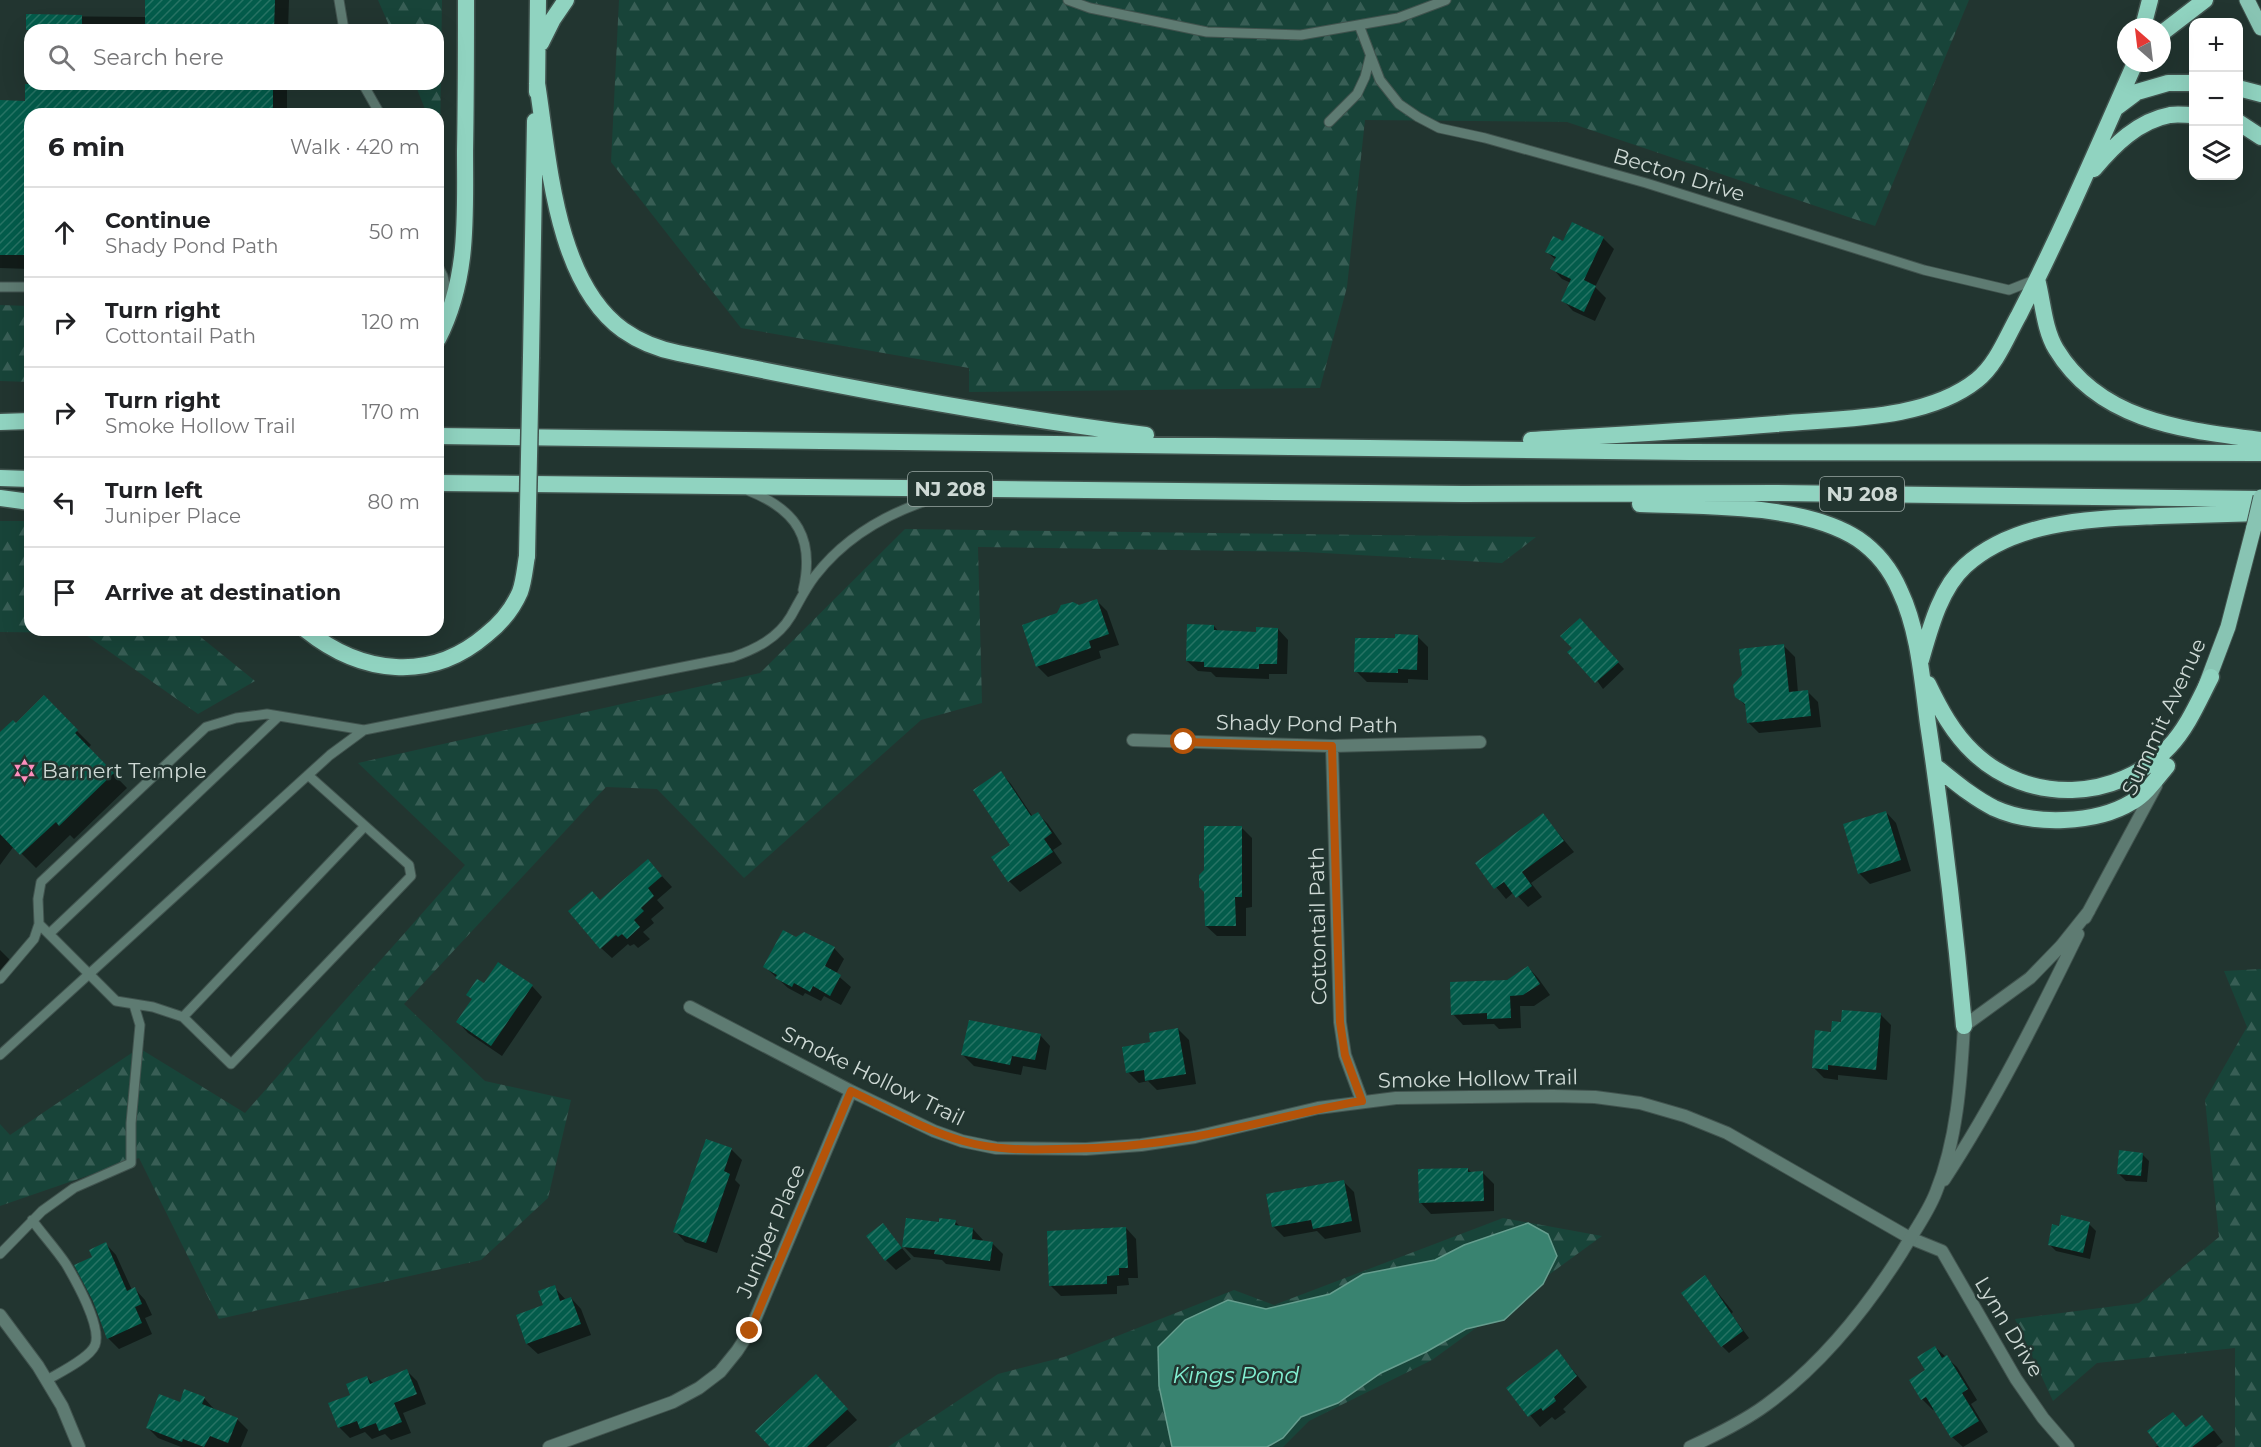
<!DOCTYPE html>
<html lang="en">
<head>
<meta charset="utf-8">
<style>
	body { margin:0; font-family:Montserrat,sans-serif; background:#f6f6f6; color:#202124 }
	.controls { position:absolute; right:18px; top:18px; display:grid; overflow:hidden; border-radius:12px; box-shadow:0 6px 24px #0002 }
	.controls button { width:54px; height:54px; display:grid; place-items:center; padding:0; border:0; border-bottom:2px solid #e0e0e0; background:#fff; color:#202124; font:30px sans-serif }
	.compass { position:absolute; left:2117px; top:18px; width:54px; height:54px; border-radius:50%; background:#fff; box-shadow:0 6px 24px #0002; rotate:332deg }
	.stop { position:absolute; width:18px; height:18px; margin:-14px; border:4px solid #b45309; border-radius:50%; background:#fff }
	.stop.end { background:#b45309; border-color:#fff; box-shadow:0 2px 6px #0008 }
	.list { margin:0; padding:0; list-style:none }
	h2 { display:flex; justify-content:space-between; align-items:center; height:78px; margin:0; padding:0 24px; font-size:26px }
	h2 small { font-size:20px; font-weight:400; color:#757577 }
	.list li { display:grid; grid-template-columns:39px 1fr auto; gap:18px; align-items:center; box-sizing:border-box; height:90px; padding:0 24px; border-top:2px solid #e0e0e0 }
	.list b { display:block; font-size:22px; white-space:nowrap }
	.list p { margin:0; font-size:20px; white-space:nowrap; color:#757577 }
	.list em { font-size:20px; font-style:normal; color:#757577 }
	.icon { flex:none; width:33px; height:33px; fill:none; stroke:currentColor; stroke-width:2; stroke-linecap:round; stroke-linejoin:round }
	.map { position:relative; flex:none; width:2261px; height:1447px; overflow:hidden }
	.search { position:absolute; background:#fff; box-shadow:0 6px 24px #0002; left:24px; top:24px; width:420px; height:66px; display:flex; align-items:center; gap:15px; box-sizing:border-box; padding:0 21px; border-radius:18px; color:#757577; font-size:22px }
	.panel { position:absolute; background:#fff; box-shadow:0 6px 24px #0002; left:24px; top:108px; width:420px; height:528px; border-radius:18px }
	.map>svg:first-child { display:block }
	.forest { fill:url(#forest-firs) }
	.water { fill:#398370; stroke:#669d8e; stroke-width:1.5 }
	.shadow { fill:#0007 }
	.building { fill:url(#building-hatch) }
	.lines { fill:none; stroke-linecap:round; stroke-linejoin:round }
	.service-casing { stroke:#41534e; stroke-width:11 }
	.minor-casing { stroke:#41534e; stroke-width:14 }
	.tertiary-casing { stroke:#41534e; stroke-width:14 }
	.primary-casing { stroke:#41534e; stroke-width:17 }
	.trunk-casing { stroke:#41534e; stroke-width:19 }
	.service { stroke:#5e7b72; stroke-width:9 }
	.minor { stroke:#5e7b72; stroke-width:12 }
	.tertiary { stroke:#5e7b72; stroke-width:12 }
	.primary { stroke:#88c4b3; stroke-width:15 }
	.trunk { stroke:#90d3c0; stroke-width:16 }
	.primary-bridge-casing { stroke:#41534e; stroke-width:17; stroke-linecap:butt }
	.trunk-bridge-casing { stroke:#41534e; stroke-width:19; stroke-linecap:butt }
	.primary-bridge { stroke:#88c4b3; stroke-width:15 }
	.trunk-bridge { stroke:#90d3c0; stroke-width:16 }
	.route { stroke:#b45309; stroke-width:8 }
	.labels { text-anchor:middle; stroke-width:5; stroke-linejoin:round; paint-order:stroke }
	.shield { fill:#223530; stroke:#9aa8a4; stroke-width:1.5 }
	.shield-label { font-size:20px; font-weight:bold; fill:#ced9d5 }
	.street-label { font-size:21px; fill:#ced9d5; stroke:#223530 }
	.poi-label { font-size:21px; fill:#ced9d5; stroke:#223530; text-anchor:start }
	.water-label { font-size:22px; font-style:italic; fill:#83f0d2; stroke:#223530 }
</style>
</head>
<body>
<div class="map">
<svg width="2261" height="1447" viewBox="0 0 2261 1447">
	<defs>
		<pattern id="forest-firs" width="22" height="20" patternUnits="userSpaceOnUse" patternTransform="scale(1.5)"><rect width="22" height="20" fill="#184439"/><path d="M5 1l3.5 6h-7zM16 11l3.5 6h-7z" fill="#385e55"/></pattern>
		<pattern id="building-hatch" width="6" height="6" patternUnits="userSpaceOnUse" patternTransform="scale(1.5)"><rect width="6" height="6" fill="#035c4b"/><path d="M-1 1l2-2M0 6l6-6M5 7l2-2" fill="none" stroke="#277364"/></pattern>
	</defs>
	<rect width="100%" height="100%" fill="#223530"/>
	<path class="forest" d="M378,0H442L440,142L438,114H427L415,84H438V30H391Z
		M619,0H1969L1875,226L1567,122L1365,120L1347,287L1320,388L969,392V368L741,328L611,162Z
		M0,305L30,306V382L0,381Z
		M0,521H30V630H192L255,681L198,714L83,633L0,632Z
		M905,529L1536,537L1502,563L1305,552L978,547L982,703L921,720L744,878L657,789L606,787L404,1004L485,1081L571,1100L548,1198L481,1260L219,1319L139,1158L0,1206V1124L10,1135L139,1048L245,1113L465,865L358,763L760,673Z
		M2261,969V1447H2235V1348L2097,1363L2053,1401L2015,1319L2139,1303L2219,1237L2205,1100L2247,1027L2224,971Z
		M1503,1218L1602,1236L1432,1360L1309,1421L1283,1447H888L998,1374L1064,1357L1234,1290L1274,1305Z"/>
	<path class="water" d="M1528,1223L1548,1234L1557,1256L1543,1284L1504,1320L1466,1329L1426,1352L1381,1373L1338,1403L1301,1417L1283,1438L1267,1447H1172L1159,1386L1158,1347L1185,1320L1228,1300L1266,1309L1330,1294L1363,1274L1435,1260L1464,1245Z"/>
	<path class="shadow" d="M147,0H289L288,30H30V84H287V114H30V269L0,268V102H27L28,16L147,17Z
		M1603,238L1614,249L1595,287L1606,298L1595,321L1573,311L1563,300L1571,283L1562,279L1552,268L1556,260L1547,252L1564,243Z
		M1097,601L1107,611L1119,645L1099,651L1101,658L1048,677L1037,666L1079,607Z
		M1214,626L1219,632L1257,634L1278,629L1288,640L1287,674H1269V679L1216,677L1211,672L1198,671L1187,661Z
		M1586,627L1624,669L1603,689L1574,648Z
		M1417,636L1428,647V680L1408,679V683L1367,682L1356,671L1396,640Z
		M1784,646L1795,657L1798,693L1808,692L1818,702L1821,727L1759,733L1748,722L1747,707L1736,696Z
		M44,698L91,745L88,748L127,788L74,839L70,835L36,868L14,846L0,865V734L16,726Z
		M1001,773L1011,784L1033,817L1038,814L1048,824L1062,844L1053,850L1062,863L1020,892L1009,881L1012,845Z
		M1886,812L1896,823L1911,871L1870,884L1859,873Z
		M1543,815L1574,852L1531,883L1542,897L1528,907L1514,892L1506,899L1477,864Z
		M1241,827L1252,838V907L1246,908V936H1217L1206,926Z
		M648,861L672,887L657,900L664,908L651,919L654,923L643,932L650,939L638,948L634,944L630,946L628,944L612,958L601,948L600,901Z
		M796,938L834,948L844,959L836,974L851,987L841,1005L824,996L821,1001L805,993L803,996L788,988L765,967Z
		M0,950L12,962L10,973L0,984Z
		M1528,967L1538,978L1550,995L1534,1006H1520L1521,1028L1499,1029L1494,1024L1463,1025L1453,1014Z
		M484,986H532L542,997L502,1056L468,1033L458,1022Z
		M1881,1015L1891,1025L1887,1080L1838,1075V1080L1824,1078L1814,1068L1832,1033L1842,1023Z
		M1178,1029L1189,1040L1196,1084L1157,1090L1148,1081L1139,1083L1128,1072L1152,1043Z
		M1040,1035L1050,1046L1046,1070L1023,1066L1021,1075L974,1066L963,1055Z
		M731,1149L742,1160L735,1180L740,1185L717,1253L685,1242L675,1231Z
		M2142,1154L2149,1161L2147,1182L2126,1181L2119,1174Z
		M1468,1169L1472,1173H1483L1494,1184V1211L1431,1214L1421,1203Z
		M1343,1181L1354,1192L1361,1232L1325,1239L1317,1231L1284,1237L1273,1226Z
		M955,1221L961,1228L973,1229L983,1240V1242L992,1243L1003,1254L1000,1271L946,1264L942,1260L914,1257L904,1247L940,1224Z
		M2089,1224L2096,1231L2090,1259L2056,1251L2049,1244L2060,1227Z
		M883,1225L911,1259L896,1270L886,1260Z
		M1126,1228L1136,1239L1138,1278H1128L1129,1285L1117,1286V1294L1061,1296L1051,1286Z
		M106,1244L116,1255L132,1290L135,1289L145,1300L152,1315L145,1318L152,1334L119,1349L108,1338L94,1258Z
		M1705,1277L1733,1312L1731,1314L1749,1338L1729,1353L1722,1346Z
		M554,1287L566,1300L571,1298L581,1309L591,1335L538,1354L527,1344L518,1316L545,1306Z
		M1935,1347L1957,1367L1977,1400L1971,1404L1988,1432L1963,1447L1952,1437L1935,1409L1933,1410L1922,1399L1927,1371Z
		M1557,1351L1587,1387L1563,1409L1566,1412L1555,1420L1552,1417L1540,1427L1508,1389Z
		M407,1371L417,1381L426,1404L403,1413L411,1433L391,1440L385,1434L372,1439L365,1432L350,1438L340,1428L330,1404L352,1396L367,1377L374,1384Z
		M826,1387L857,1420L826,1447H772Z
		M204,1398L214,1409L237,1419L248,1430L241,1447H181L158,1438L148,1428L180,1404Z
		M2173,1414L2187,1428H2212L2223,1442L2216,1447H2155L2159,1445Z"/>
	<path class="building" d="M145,0H275L274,30H145Z
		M26,14L82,15V30H26Z
		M25,84H273V114H30V255H0V100L25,101Z
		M1572,222L1604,237L1584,280L1596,286L1584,312L1561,301L1571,279L1550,269L1556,257L1545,252L1553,236L1563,241Z
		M1097,599L1109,634L1089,641L1091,648L1036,667L1022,625L1057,613L1061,605L1073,602L1079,605Z
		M1580,618L1619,662L1595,683L1567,652L1572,648L1560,636Z
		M1187,624L1214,625V630L1256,632V627L1278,628L1277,664H1259V669L1204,667V662L1186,661Z
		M1395,634L1418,635L1417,670L1398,669V673L1354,672L1355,638H1395Z
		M1784,644L1789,692L1808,690L1811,716L1747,723L1745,704L1735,697L1733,685L1742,675L1739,649Z
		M44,695L78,730L75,733L114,773L59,826L56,822L20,855L0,834V732L13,720L16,723Z
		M1001,771L1031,816L1038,812L1052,833L1044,839L1053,852L1008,882L991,857L1010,845L973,790Z
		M1886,811L1901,860L1858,874L1843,824Z
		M1543,813L1564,841L1522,872L1532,886L1516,898L1504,882L1494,889L1475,863Z
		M1204,826H1242V897H1235L1236,926H1205L1204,892L1199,887V875L1204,870Z
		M648,859L662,876L648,888L654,896L641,908L644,911L634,920L640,927L627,939L622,934L618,937L616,935L600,949L568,911L592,891L600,900Z
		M783,930L796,937L804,932L835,947L825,966L841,975L830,996L813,986L810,992L794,983L792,987L775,978L777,975L763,967Z
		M498,962L533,985L491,1046L456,1022L472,999L466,995L477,979L484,983Z
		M1528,966L1540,984L1523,995L1510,996L1511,1018L1487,1019V1013L1451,1015L1450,982L1507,980Z
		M1842,1010L1881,1013L1876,1070L1828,1065V1070L1812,1068L1815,1030L1831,1032L1832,1021L1841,1022Z
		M969,1020L1041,1034L1035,1060L1012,1056L1010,1065L961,1055Z
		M1178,1028L1186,1074L1145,1081L1144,1070L1126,1073L1122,1047L1150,1042L1149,1033Z
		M706,1139L732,1148L724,1171L730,1174L706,1243L673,1232Z
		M2119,1150L2143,1153L2141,1176L2117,1174Z
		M1468,1168V1172L1483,1171L1484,1201L1419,1203L1418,1169Z
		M1344,1180L1352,1221L1313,1229L1311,1220L1272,1227L1266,1194Z
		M2061,1215L2090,1222L2083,1253L2048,1245L2052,1224L2059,1226Z
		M906,1218L939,1222V1218L956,1220L955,1225L973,1228L972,1239L993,1242L990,1261L934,1254L935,1250L902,1247Z
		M883,1223L902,1248L885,1261L866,1236Z
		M1126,1227L1128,1268H1119V1275L1107,1276V1284L1049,1286L1047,1231Z
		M106,1242L127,1291L135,1287L142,1304L135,1307L142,1323L107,1339L93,1301L74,1265L92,1257L89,1250Z
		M1705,1275L1743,1331L1721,1347L1681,1293Z
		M555,1285L560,1301L571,1297L581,1324L526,1344L516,1315L543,1305L538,1291Z
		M1935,1346L1942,1358L1947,1355L1968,1389L1962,1393L1979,1421L1951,1438L1926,1397L1921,1400L1909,1380L1925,1370L1917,1357Z
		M1557,1349L1577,1376L1554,1397L1556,1401L1543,1411L1541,1408L1528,1417L1506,1388Z
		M407,1369L417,1394L394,1403L402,1422L379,1431L376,1423L360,1429L357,1421L338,1428L328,1403L350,1395L346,1384L367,1376L370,1384Z
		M816,1374L848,1409L807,1447H770L755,1431Z
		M184,1389L205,1397L202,1404L238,1418L228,1443L210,1436L204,1447L183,1439L182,1442L146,1428L159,1394L180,1402Z
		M2173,1412L2186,1427L2202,1415L2214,1430L2192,1447H2159L2147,1431Z"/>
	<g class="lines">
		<defs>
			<path id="service" d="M339,0L344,30
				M1068,0L1090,8L1207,32L1301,35L1398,18L1446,0
				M1359,25L1380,80L1399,104L1418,117L1439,128L1485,138L1646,183L1924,270L2009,290L2037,279
				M363,84L380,114
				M1329,122L1357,94L1365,77L1370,57
				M438,266L443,276L449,301
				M0,287H30
				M749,491C797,510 815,539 803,590
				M39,924L116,1001L153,1007L183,1017L231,1064L411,876L409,865L308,775
				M49,934L279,716
				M0,979L34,939L39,924L38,899L41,882L206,727L236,718L267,714L364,730L733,657C756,649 778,638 791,616C799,602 805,589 815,576C849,532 896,508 949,494
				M183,1017L365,826
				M0,1055L330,755L364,730
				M32,1220C43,1235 56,1249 66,1264C76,1281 102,1327 95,1345C90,1358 59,1373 47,1380
				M0,1254L42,1211L74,1188L131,1163V1123L140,1025L134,1005"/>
			<path id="minor" d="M1133,740L1332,746L1480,742
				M1332,746L1340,1022L1345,1055L1362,1101
				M690,1007L851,1091L934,1131L962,1141L996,1148L1086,1149L1141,1145L1195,1137L1318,1108L1396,1098L1553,1096L1595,1097L1640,1103L1685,1116L1727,1133L1910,1238L1942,1251L2016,1379L2043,1418L2068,1447
				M0,1315L38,1366L62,1406L79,1447
				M549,1447L673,1402L699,1388L720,1372L737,1351L750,1331L851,1091"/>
			<path id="tertiary" d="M2085,918L2156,786
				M1944,1180C1995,1102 2037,1018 2078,934
				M1690,1447C1716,1435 1743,1422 1766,1405C1821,1365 1866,1309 1902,1252C1913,1233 1928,1213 1936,1192C1957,1140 1961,1081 1964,1026L2030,978L2061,946L2089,911"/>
			<path id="primary" d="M2247,0L2261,28
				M2205,688L2228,627L2254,527"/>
			<path id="trunk" d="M2143,27L2150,0
				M2162,33L2205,0
				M541,43L553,19L566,0
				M537,83C549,159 555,281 623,330C640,342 658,349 678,353C833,385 989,415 1146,435
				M2238,88L2261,94
				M537,92L538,0
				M2117,107L2137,92L2168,83H2194
				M2238,122L2261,137
				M2094,169C2114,145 2138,121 2170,115C2177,114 2186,115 2194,115
				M2037,279C2043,302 2044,329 2056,349C2100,422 2185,430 2261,440
				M438,339C469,278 465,217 465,151C466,101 466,50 466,0
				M531,357L535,121
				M0,422L30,421
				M438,436L1689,452L2261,453
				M1531,440C1613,435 1694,431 1776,424C1839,418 1926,421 1977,380C1997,364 2007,336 2019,315C2061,233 2098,147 2135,63
				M0,478L30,479
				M438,483L1463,494L1777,493L2261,499
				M0,498L30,502
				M1640,504C1704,507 1803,503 1858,539C1877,552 1891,570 1900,591C1919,631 1922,680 1928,724C1943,824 1955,925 1964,1026
				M306,630C361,674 430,683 486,635C500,624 513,608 520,592C524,581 525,567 527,556
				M1921,660C1930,629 1940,589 1965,566C2017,519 2095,519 2160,516C2194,515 2227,514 2261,513
				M1928,684C1940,709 1953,733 1973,752C2028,805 2117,802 2169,747C2188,727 2199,700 2211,677
				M1935,766C1954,781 1972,797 1994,808C2033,826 2096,824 2132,802C2146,794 2156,779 2167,766"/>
		</defs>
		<use href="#service" class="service-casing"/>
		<use href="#minor" class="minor-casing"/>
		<use href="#tertiary" class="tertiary-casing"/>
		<use href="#primary" class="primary-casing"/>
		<use href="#trunk" class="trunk-casing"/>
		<use href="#service" class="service"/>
		<use href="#minor" class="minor"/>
		<use href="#tertiary" class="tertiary"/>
		<use href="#primary" class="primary"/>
		<use href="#trunk" class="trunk"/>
		<defs>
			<path id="primary-bridge" d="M2254,527L2261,497"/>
			<path id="trunk-bridge" d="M527,556L531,357"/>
		</defs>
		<use href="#primary-bridge" class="primary-bridge-casing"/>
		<use href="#trunk-bridge" class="trunk-bridge-casing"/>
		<use href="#primary-bridge" class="primary-bridge"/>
		<use href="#trunk-bridge" class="trunk-bridge"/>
	</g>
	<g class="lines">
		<path class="route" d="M750,1331L851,1091C887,1108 924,1130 963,1141C994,1150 1026,1150 1058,1149C1103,1149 1148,1145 1193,1137C1250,1127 1305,1110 1362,1101L1345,1055L1340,1022L1332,746L1184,742"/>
	</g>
	<defs>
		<symbol id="synagogue-bare" viewBox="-9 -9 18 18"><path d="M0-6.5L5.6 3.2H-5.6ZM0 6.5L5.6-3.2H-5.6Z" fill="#fe8ebd" stroke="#223530" stroke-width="2.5" paint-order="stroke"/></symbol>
	</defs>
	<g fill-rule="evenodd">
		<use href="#synagogue-bare" x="8" y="754" width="33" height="33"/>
	</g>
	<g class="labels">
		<g class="shield">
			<rect x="908" y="472" width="84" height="34" rx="4.5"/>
			<rect x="1820" y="477" width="84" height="34" rx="4.5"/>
		</g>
		<g class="shield-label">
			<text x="950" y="496">NJ 208</text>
			<text x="1862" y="501">NJ 208</text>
		</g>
		<g class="street-label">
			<text transform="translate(1679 175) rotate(17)" y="7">Becton Drive</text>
			<text transform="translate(2164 717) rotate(-65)" y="7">Summit Avenue</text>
			<text transform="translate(1307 724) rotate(1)" y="7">Shady Pond Path</text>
			<text transform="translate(1318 926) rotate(-91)" y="7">Cottontail Path</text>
			<text transform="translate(873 1076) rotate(26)" y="7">Smoke Hollow Trail</text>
			<text transform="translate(1478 1079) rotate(-1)" y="7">Smoke Hollow Trail</text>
			<text transform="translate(771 1231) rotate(-67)" y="7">Juniper Place</text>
			<text transform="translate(2009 1327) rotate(59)" y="7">Lynn Drive</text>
		</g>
		<g class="poi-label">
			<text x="42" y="778">Barnert Temple</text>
		</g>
		<g class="water-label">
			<text x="1236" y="1383">Kings Pond</text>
		</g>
	</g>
</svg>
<div class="controls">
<button>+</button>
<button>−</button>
<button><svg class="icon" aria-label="layers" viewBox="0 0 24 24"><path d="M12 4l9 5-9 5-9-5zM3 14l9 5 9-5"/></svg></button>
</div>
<svg class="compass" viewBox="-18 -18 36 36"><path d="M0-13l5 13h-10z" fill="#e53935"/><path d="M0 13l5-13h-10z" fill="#757577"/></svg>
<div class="stop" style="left:1184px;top:742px"></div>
<div class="stop end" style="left:750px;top:1331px"></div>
<div class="search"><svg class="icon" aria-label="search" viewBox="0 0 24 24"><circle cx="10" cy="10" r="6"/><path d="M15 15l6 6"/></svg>Search here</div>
<section class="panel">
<h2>6 min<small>Walk · 420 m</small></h2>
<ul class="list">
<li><svg class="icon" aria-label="ahead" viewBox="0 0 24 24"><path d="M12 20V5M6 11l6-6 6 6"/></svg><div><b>Continue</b><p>Shady Pond Path</p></div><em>50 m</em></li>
<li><svg class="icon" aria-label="right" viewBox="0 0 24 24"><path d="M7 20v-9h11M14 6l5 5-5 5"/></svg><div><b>Turn right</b><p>Cottontail Path</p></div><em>120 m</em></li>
<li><svg class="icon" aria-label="right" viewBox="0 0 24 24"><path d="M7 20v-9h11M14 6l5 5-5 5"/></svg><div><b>Turn right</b><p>Smoke Hollow Trail</p></div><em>170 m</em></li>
<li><svg class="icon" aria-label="left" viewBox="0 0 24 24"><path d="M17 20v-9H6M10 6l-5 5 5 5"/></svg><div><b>Turn left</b><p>Juniper Place</p></div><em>80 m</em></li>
<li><svg class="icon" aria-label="arrive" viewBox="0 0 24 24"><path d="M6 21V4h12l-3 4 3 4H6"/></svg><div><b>Arrive at destination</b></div></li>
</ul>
</section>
</div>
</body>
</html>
